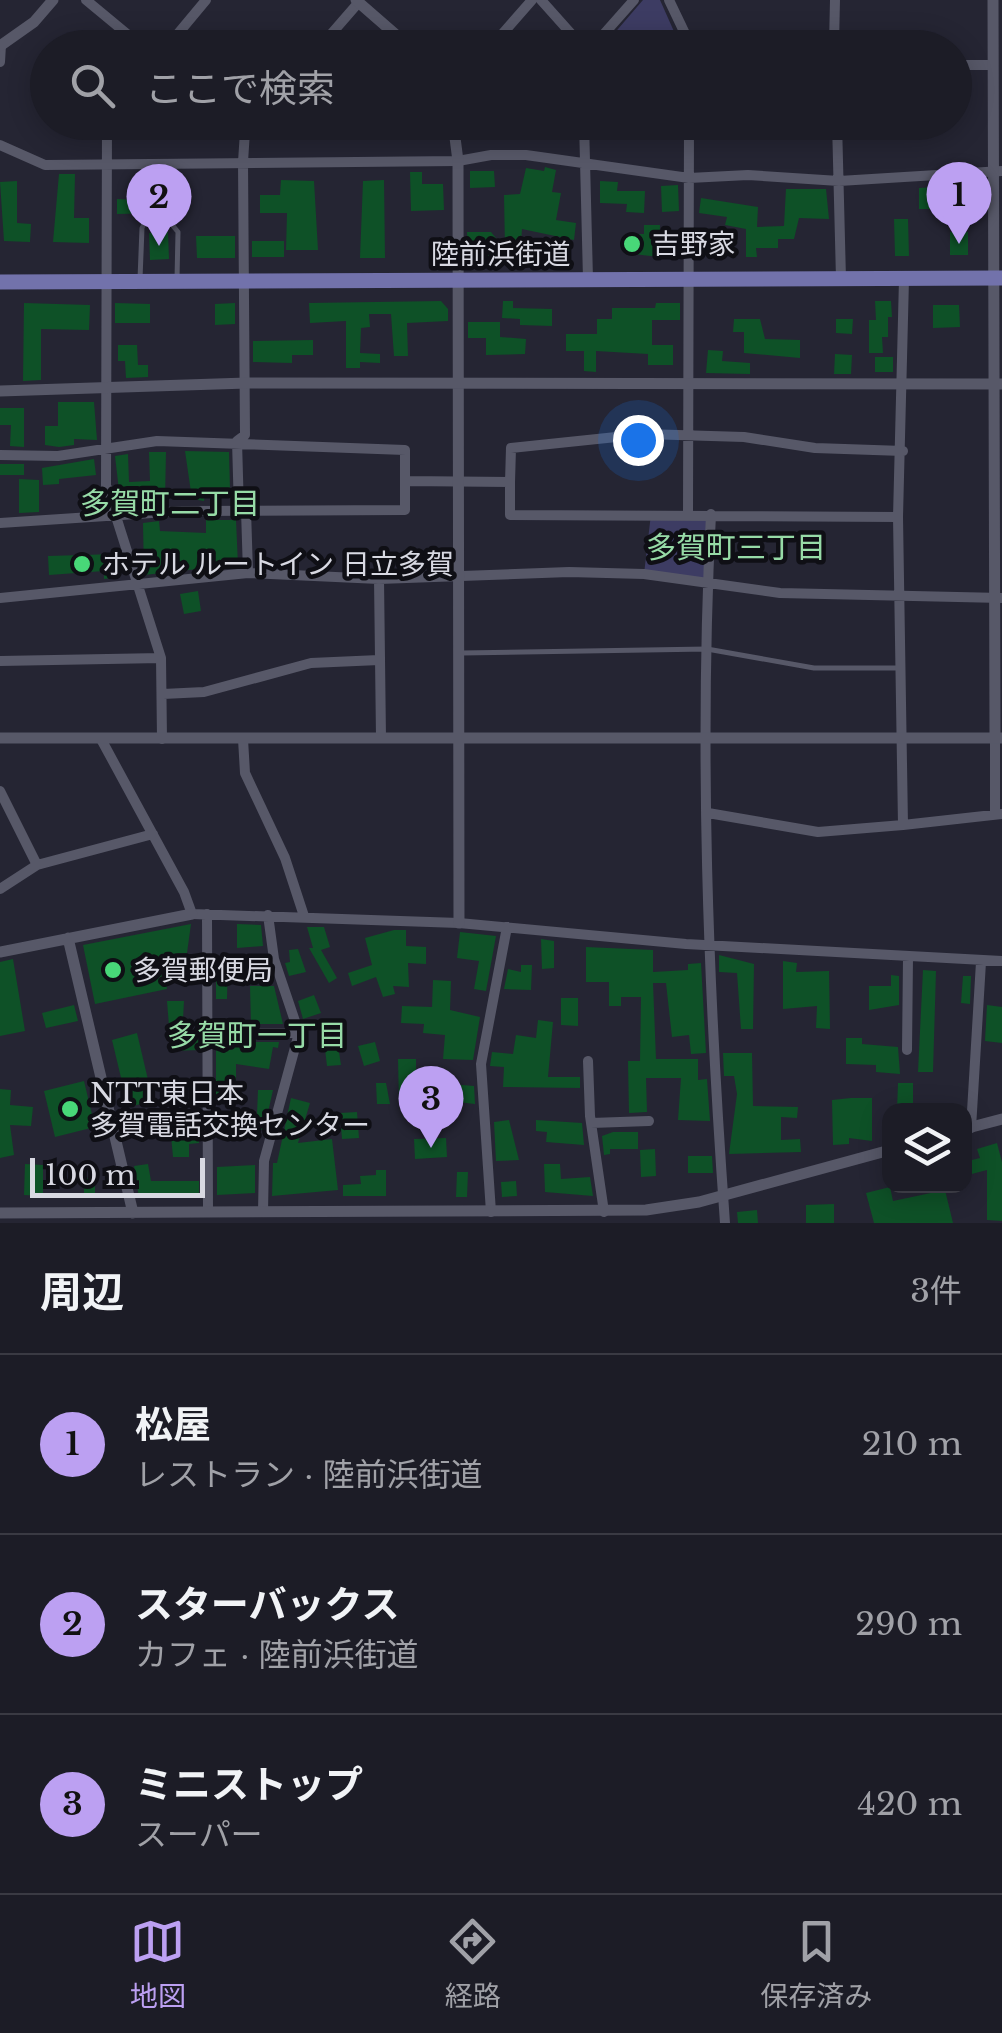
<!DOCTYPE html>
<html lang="ja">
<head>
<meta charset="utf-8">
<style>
	body { margin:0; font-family:"Libre Baskerville","Noto Sans JP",serif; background:#25252e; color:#f1f3f6 }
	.controls { position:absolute; right:30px; bottom:30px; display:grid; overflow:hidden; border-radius:20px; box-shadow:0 5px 25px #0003 }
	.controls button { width:90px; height:90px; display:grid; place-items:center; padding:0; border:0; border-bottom:2px solid #3a3a43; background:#1c1c26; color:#f1f3f6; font:50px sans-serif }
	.scale { position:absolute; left:30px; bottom:25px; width:175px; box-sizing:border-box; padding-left:10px; border:5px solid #d8d9e2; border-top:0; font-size:28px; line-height:35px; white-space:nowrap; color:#d8d9e2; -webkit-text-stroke:8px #0f0f15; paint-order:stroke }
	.you { position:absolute; left:638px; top:440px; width:35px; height:35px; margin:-25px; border:8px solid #fff; border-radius:50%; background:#1a73e8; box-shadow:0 0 0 15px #1a73e833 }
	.badge { display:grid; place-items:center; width:65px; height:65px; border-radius:50%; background:#bca0f2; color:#111; font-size:32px; font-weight:700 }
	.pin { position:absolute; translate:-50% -82px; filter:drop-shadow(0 2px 5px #0008) }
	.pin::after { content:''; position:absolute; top:52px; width:35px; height:30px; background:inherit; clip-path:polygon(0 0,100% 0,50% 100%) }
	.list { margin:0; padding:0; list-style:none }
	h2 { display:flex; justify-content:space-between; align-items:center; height:130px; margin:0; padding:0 40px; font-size:42px }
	h2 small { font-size:32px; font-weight:400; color:#a0a1a7 }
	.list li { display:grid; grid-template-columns:65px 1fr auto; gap:30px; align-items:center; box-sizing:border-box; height:180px; padding:0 40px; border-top:2px solid #3a3a43 }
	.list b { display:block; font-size:38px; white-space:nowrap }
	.list p { margin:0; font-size:32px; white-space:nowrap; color:#a0a1a7 }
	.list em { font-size:32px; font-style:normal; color:#a0a1a7 }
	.icon { flex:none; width:55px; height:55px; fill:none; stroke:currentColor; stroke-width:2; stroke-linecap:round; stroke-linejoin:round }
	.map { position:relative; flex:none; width:1002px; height:1223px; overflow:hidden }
	.search { position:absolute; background:#1c1c26; box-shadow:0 5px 25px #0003; left:30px; right:30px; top:30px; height:110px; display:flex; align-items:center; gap:25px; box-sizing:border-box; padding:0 35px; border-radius:55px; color:#a0a1a7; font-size:38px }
	.sheet { height:670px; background:#1c1c26 }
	nav { display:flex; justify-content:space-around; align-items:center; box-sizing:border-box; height:140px; border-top:2px solid #3a3a43; background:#1c1c26; font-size:28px; color:#a0a1a7 }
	nav a { display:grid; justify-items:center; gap:5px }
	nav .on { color:#bca0f2 }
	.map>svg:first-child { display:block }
	.green { fill:#3d3c63 }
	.building { fill:#0e5127 }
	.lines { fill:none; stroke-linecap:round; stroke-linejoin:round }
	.service { stroke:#575868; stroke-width:5 }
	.minor { stroke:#575868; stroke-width:10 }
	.tertiary { stroke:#575868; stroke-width:11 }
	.trunk { stroke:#7272ab; stroke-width:15 }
	.poi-dot { fill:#48d778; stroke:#0f0f15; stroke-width:4 }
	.labels { text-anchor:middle; stroke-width:9; stroke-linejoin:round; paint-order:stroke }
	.poi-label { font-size:28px; fill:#d8d9e2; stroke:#0f0f15; text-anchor:start }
	.street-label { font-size:28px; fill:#d8d9e2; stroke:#0f0f15 }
	.neighbourhood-label { font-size:30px; fill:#97dba7; stroke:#0f0f15 }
</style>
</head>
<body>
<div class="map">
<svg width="1002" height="1223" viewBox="0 0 1002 1223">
	<rect width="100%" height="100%" fill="#252533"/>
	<path class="green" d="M643,0H660L676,36H612Z
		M651,514H711L708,583L644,574Z"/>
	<path class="building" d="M545,167L556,170L552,192L561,193L556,220L576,223L574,240L522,229L520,257L478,258L468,249L467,232H491L505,249L504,195L520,194L526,168L544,171Z
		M470,171H494L495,187L470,188Z
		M410,172H422V184H443L444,210L411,211Z
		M59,174H75L74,218H89V243L53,242Z
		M281,180L314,181L318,250H286L287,213H260V195H280Z
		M384,180L385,258H360L363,181Z
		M17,181V223L31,224L30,242L4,241L0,182Z
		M600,181L618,182L617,191H645L644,213L626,212L627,204L600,203Z
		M678,185L679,211L662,212L661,186Z
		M935,187V196H949V209H919V188Z
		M786,189H826L829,219L799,218L794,239H778V248H756L757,257H746V229L725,225L727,217L699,213L701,198L758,207L757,227L784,226Z
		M117,199L159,201L163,213L117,214Z
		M894,219H908L909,256H895Z
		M644,225H660L659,257L625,253V234H644Z
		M168,232L169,259L150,260L149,233Z
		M950,232H968V255H950Z
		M196,236H235V258H197Z
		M252,241H284V257H252Z
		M441,301L448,309V321L407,323L408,356H394L391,314H369L370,327L361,328L360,353L380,354V363L360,362V368H346V321L310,323L309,303Z
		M503,301H513V308L552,309V326L520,325V319L502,318Z
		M875,301H891L892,317H888V337H882L883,353H869V320H876Z
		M24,303L90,305L89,330L41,329V380L23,381Z
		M115,303L150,304V323H115Z
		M235,303V324L215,325V304Z
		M656,303H680V320H652V345H673V365H648V354L596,351V372L584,371V351H566V334H597V319H612V308H655Z
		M933,305H959L960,327L933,328Z
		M734,319H760L765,339L800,340V358L744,353V332H733Z
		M836,319H853L852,334L836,333Z
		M468,322H500V337L526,339L525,354L486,355V338H468Z
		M313,340V355H292V363L253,362V341Z
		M118,345H137L138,365H148V377L126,378L125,361H118Z
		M708,350L723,351L722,361L750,363V374L706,373Z
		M835,354L852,355L851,374H834Z
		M875,357H893V372H875Z
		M58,402H94L97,440L74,439V445L59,447L45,445V426H58Z
		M0,408H24V447L10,446L11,425H0Z
		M185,451L229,452L230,490L205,491L204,501L192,499Z
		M149,452H166L165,499H120L115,456L128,454L129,482L150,481Z
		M94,459L96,475L59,479V484L43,485L42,468Z
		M0,464H24V475H0Z
		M19,479L39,480V512L19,513Z
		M206,520H236L238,565L197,561L198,569L144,575L143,523L159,521L160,531L206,533Z
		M116,554L118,577L104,579V571L49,575L48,556Z
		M198,591L201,611L184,614L180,594Z
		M191,924L187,953L170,954L173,969L164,971L167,989L95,1004L83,945Z
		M237,924L261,925L263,946L237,948Z
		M307,927H324L330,947L321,950L337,978L329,983L309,948H313Z
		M394,930H406V946L426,947V964L408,963L409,987L393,986L395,994L383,997L376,977L352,986L348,973L372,965L365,938Z
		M460,932L496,936L486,991L474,989L479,961L457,958Z
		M541,939L554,941V968L542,969Z
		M586,947L653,950V972L688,970V964L701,963L706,1053L691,1054L689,1035L672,1037L666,983H653L656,1059H698V1080L707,1079L710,1121L678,1120L681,1078H646L647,1112L629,1113L628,1061H640L641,997H621V1006H609V982H586Z
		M298,949L306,972L289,976L285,963L290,962L289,950Z
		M719,955L754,964L753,1029H741L737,973L719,972Z
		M13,959L25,1031L0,1036V962Z
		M216,961H228L227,999H216Z
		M783,961L797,963L796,972L829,971L830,1029L816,1028L817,1006L783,1009Z
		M521,965H532L531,990L504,989L508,969L521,972Z
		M923,970L936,971L933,1072H918Z
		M891,975L899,976V1005L869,1010V986H891Z
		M963,976H971L970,1004L961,1003Z
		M433,980L451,981L450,1010L480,1017L473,1060L443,1059L445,1035L423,1033L424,1024L401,1023L402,1006L432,1007Z
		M250,986H274L283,1024H251Z
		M314,995L321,1013L303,1019L298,1001Z
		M561,998H578V1026L561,1025Z
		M167,1001H184L182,1039H199V1050L171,1051Z
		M74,1005L78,1021L46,1028L42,1013Z
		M987,1005L1002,1007V1043L985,1041Z
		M538,1020L553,1022L548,1077H580V1088L503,1087L504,1067L490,1066L492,1052L513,1054L516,1035L536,1038Z
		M137,1033L153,1101L128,1107L112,1040Z
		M846,1038H862V1044L898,1047L900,1074L876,1072V1065L846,1064Z
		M337,1039L341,1065L327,1066L324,1041Z
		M253,1042H279L278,1048L273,1047L269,1069L236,1064V1104H216V1044L253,1048Z
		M375,1042L380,1061L364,1066L358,1046Z
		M723,1053H752L753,1106L798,1107L797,1118L781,1117V1140L800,1139L801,1152L729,1154L737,1094L734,1076H724Z
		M398,1059H416V1081L474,1086L475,1104L423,1098V1103L399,1102Z
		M84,1081L95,1127L55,1137L44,1091Z
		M376,1083H386L390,1104H377Z
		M898,1083H913V1110H897Z
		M0,1089L11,1090L10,1105L33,1107L31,1126L10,1125L14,1155L0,1158Z
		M258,1090H273L264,1130L236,1127L237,1111L257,1114Z
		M291,1098L310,1103L298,1143L332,1139L338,1190L272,1196L273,1163H277Z
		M851,1098H872V1141L849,1138V1144L833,1145L832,1100Z
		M357,1112L359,1138L342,1139L340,1113Z
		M509,1120L519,1160L496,1161L494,1122Z
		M536,1120L582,1123L584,1145L546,1142L547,1132L536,1131Z
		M199,1124V1143L189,1144V1157H173L170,1125Z
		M613,1132H638V1149H610V1154L604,1155L602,1136Z
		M446,1138L447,1157L415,1159L414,1139Z
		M997,1143L1002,1162V1221L987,1220V1170L964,1176V1162L980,1158L977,1149Z
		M655,1149L656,1176L641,1177L640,1150Z
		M688,1156H712L713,1173H688Z
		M25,1164L43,1165V1196L24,1195Z
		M148,1164L151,1181H199V1197L139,1198L134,1166Z
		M544,1164H560L561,1179L590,1177L593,1196L545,1192Z
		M255,1165V1193L217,1195V1167Z
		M376,1170H386V1196H343V1185L361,1184L360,1176L376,1175Z
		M457,1172H468L467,1197H456Z
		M84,1178H95V1196H84Z
		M516,1181L517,1196L502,1197L501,1182Z
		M890,1187L893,1201L945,1190L953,1223H874L866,1193Z
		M834,1204V1223H806V1205Z
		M757,1210L758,1223H738L737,1212Z"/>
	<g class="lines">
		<path class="service" d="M140,279L142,228L145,222L169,221L178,232L177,279
			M462,653L707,649L814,668H899"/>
		<path class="minor" d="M86,0L144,48
			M541,0L583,47
			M669,0L690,44
			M583,44L834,42
			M595,44L634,0
			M834,44L835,0
			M166,48L206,0
			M319,48L359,2
			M490,48L532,0
			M0,62L1,45
			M954,65H993
			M107,122L106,485L161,658L162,739
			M584,122L588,279
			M837,122L841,279
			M0,145L45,165L458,161L491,155H526L689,178L748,175L839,181L1002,171
			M0,455L58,456L157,441L405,450V510L182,511L0,523
			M405,481L510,482L511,448L645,434L744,437L815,448L903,451
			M510,482V515L898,517
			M246,510L248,573
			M239,511L237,441L245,435L243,162L245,131L252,122
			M688,514L689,122
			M711,514C699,750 708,987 725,1223
			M379,579L381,738
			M0,598L248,573L379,579L569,572L644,574L780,593L1002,598
			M0,661L161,658
			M163,694L204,692L311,663L379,660
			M995,738V815
			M101,739L184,892L192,914L459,923L686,944L1002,961
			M243,739L245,773L285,858L304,916
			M0,791L37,865
			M708,813L818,832L903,825L898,517L904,279
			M903,825L1002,814
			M0,889L37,865L153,834
			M207,914L208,1212
			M208,1033H299
			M907,1050L908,958
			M588,1061L590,1116L604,1212
			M591,1123L649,1121
			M971,1128L981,962
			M263,1212L264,1161L299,1033L274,959L268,915
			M491,1212L481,1064L507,927"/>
		<path class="tertiary" d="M356,0L411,48
			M993,0L995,738
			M0,46L34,22L53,0
			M453,122L458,161L459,923
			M0,391L247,383L1002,384
			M0,738H1002
			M68,938L133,1213
			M0,952L192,914
			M964,1129L1002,1119
			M0,1213L646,1210L699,1202L890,1150"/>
		<path class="trunk" d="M0,282L1002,278"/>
	</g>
	<g class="poi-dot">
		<circle cx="632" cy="244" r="10"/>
		<circle cx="82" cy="564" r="10"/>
		<circle cx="113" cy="970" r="10"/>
		<circle cx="70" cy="1109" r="10"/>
	</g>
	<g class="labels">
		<g class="poi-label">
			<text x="652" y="254">吉野家</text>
			<text x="102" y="574">ホテル ルートイン 日立多賀</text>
			<text x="133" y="980">多賀郵便局</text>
			<text x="90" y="1103">NTT東日本<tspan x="90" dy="32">多賀電話交換センター</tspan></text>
		</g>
		<g class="street-label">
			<text x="501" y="264">陸前浜街道</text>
		</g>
		<g class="neighbourhood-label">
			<text x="170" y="514">多賀町二丁目</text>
			<text x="736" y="558">多賀町三丁目</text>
			<text x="257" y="1046">多賀町一丁目</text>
		</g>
	</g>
</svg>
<div class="controls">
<button><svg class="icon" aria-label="layers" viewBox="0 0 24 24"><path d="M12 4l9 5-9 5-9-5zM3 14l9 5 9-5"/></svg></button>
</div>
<div class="scale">100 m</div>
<div class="you"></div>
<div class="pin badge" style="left:959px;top:244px">1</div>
<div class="pin badge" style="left:159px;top:246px">2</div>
<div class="pin badge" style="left:431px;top:1148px">3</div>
<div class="search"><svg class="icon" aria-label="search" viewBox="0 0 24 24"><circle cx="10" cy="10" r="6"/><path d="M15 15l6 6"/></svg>ここで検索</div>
</div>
<section class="sheet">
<h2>周辺<small>3件</small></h2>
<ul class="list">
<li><span class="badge">1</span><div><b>松屋</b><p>レストラン · 陸前浜街道</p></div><em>210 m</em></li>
<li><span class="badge">2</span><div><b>スターバックス</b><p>カフェ · 陸前浜街道</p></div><em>290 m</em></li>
<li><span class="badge">3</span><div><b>ミニストップ</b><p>スーパー</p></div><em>420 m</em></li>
</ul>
</section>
<nav>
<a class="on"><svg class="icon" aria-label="map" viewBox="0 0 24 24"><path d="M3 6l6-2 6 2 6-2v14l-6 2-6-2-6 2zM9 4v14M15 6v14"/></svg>地図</a>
<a><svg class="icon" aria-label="directions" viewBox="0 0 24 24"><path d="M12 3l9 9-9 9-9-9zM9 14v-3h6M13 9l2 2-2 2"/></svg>経路</a>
<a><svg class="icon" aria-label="saved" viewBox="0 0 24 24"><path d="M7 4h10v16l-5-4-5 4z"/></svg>保存済み</a>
</nav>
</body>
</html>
